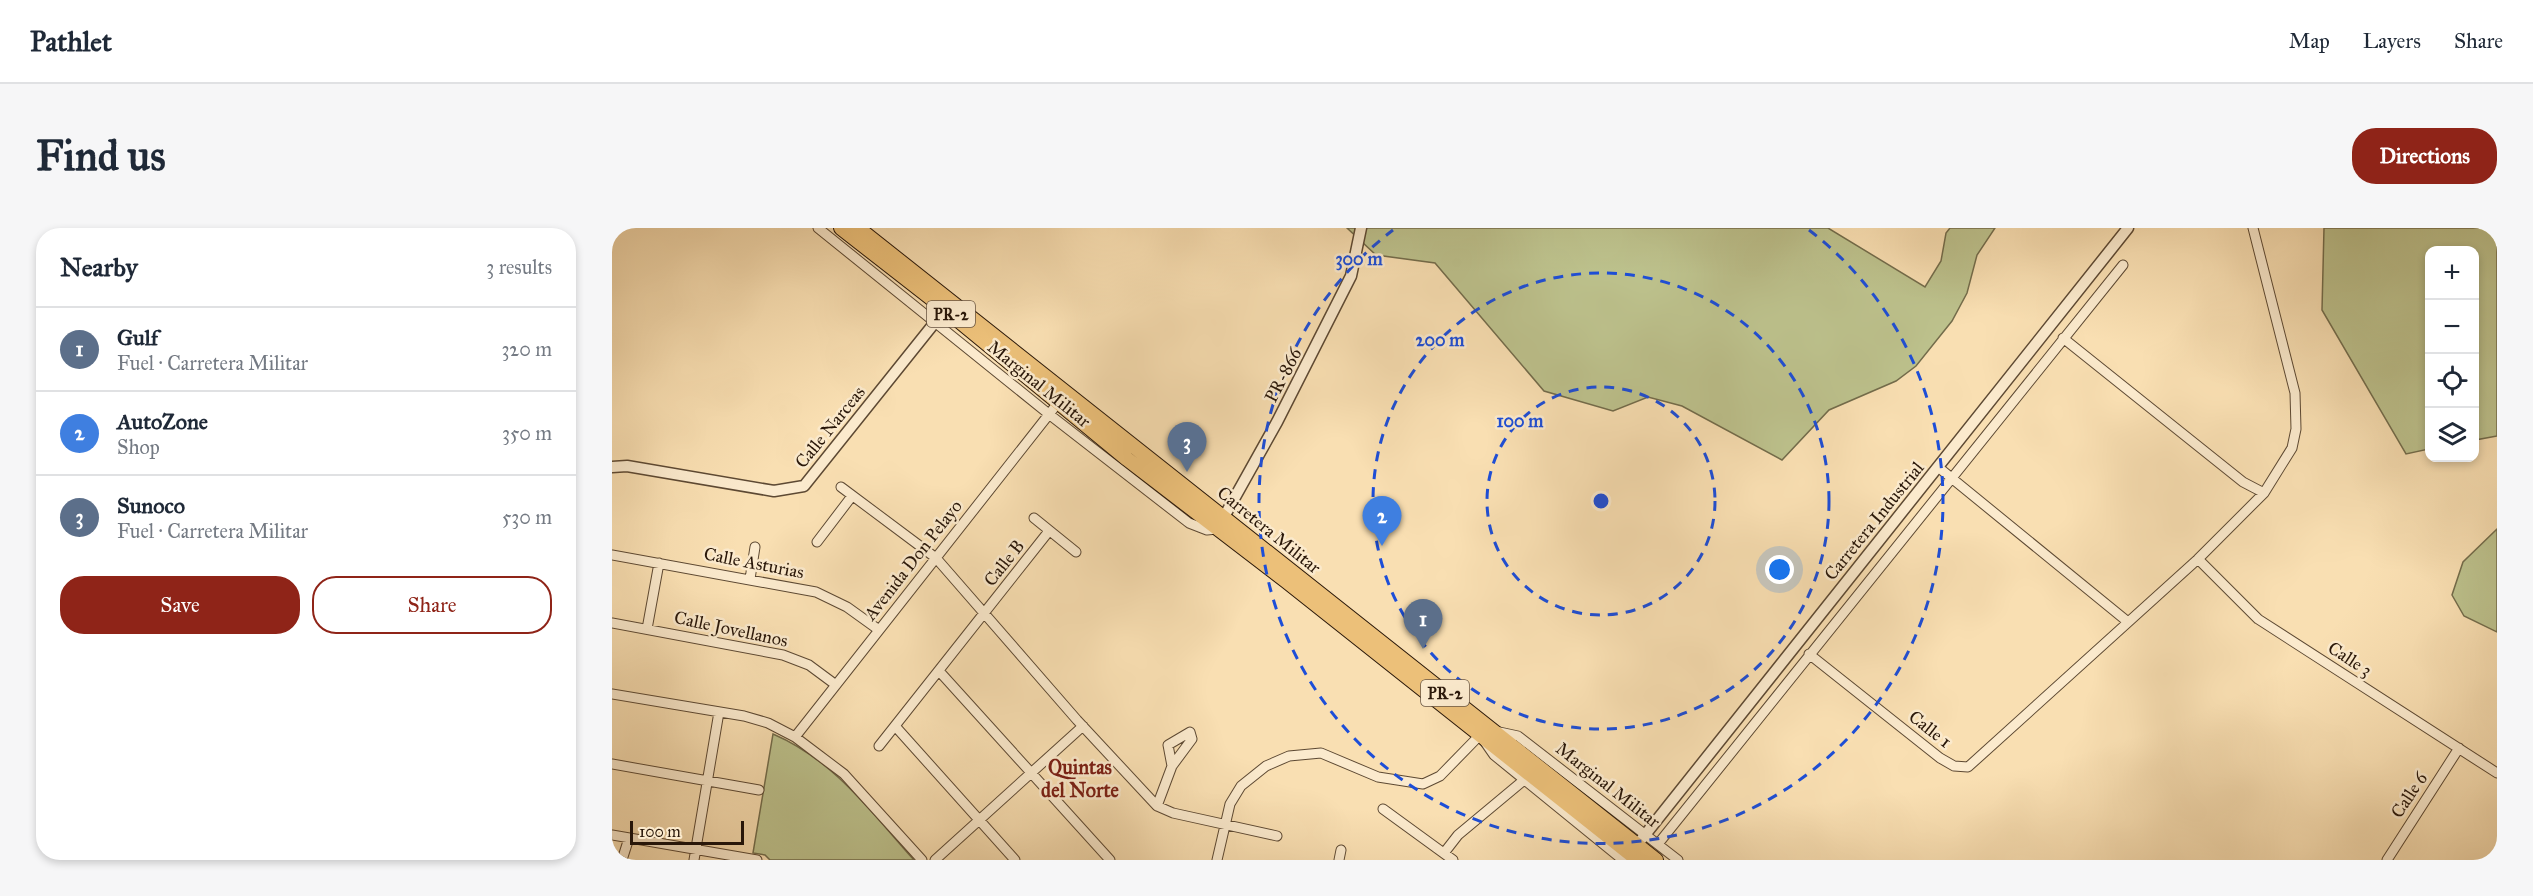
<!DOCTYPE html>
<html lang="en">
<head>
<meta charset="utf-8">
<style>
	body { margin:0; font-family:"IM FELL Great Primer",serif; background:#f6f6f7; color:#1f2937 }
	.controls { position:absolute; right:18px; top:18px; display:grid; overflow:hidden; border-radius:12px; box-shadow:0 3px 9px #0003 }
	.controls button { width:54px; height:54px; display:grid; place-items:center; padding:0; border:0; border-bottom:2px solid #e0e1e3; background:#fff; color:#1f2937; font:30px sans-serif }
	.scale { position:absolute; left:18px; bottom:15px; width:114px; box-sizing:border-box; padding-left:6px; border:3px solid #291709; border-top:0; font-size:16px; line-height:21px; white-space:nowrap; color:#291709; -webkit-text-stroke:4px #fbeacd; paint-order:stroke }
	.you { position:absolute; left:1168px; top:342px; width:21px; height:21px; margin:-15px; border:4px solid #fff; border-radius:50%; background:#1a73e8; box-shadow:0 0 0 9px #1a73e833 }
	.badge { display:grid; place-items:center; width:39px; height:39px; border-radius:50%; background:#8f2418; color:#fff; font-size:20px; font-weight:700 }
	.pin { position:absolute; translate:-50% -50px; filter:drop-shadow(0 2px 3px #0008) }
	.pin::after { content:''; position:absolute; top:32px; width:21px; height:18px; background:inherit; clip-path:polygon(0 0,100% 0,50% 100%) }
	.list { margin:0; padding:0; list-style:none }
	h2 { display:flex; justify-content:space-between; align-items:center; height:78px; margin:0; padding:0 24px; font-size:26px }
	h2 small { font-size:20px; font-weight:400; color:#747a83 }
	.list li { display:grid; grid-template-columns:39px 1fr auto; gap:18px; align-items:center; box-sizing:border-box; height:84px; padding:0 24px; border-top:2px solid #e0e1e3 }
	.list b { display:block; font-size:22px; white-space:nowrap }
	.list p { margin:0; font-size:20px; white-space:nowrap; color:#747a83 }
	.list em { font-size:20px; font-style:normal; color:#747a83 }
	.actions { display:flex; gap:12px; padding:18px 24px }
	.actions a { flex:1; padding:14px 0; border:2px solid #8f2418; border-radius:24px; text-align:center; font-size:21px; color:#8f2418 }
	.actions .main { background:#8f2418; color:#fff }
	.icon { flex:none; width:33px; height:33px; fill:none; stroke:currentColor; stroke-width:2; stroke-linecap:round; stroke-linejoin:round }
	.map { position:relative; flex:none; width:1885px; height:632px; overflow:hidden; border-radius:24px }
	header { display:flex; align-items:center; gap:36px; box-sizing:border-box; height:84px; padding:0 30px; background:#fff; border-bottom:2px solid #e0e1e3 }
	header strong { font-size:28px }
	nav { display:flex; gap:33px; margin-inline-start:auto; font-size:21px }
	.intro { display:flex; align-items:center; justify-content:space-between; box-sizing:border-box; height:144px; padding:0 36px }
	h1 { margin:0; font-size:42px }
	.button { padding:15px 27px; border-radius:24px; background:#8f2418; color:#fff; font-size:21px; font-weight:700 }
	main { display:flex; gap:36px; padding:0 36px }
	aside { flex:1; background:#fff; border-radius:24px; box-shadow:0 3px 9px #0003 }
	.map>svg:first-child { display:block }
	.green { fill:#bdc28d; stroke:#736c4b; stroke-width:1.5 }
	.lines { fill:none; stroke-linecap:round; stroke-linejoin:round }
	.minor-casing { stroke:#5d4933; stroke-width:11 }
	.tertiary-casing { stroke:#5d4933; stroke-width:13 }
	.primary-casing { stroke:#291709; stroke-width:16 }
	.minor { stroke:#fbeacd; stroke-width:9 }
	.tertiary { stroke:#fbeacd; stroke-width:10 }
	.primary { stroke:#ecc079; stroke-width:14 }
	.ring { fill:none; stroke:#1d4ed8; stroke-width:3; stroke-dasharray:10 8 }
	.labels { text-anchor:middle; stroke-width:5; stroke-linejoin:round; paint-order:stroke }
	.shield { fill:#fbeacd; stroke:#685644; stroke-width:1.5 }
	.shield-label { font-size:16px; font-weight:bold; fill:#291709 }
	.street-label { font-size:18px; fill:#291709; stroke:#fbeacd }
	.neighbourhood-label { font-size:20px; font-weight:bold; fill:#7a1f14; stroke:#fbeacd }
	.centre { fill:#1d4ed8; stroke:#fbeacd; stroke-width:3 }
	.ring-label { font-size:18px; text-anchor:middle; font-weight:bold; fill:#1d4ed8; stroke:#fbeacd; stroke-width:5; stroke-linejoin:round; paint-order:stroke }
</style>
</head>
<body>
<header>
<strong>Pathlet</strong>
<nav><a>Map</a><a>Layers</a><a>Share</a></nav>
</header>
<div class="intro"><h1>Find us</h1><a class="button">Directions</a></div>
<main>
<aside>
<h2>Nearby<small>3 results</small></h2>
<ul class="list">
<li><span class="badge" style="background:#5c6f8a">1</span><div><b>Gulf</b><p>Fuel · Carretera Militar</p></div><em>320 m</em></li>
<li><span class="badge" style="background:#3f7fe0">2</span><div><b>AutoZone</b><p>Shop</p></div><em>350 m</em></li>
<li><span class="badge" style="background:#5c6f8a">3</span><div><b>Sunoco</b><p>Fuel · Carretera Militar</p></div><em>530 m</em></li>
</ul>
<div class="actions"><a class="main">Save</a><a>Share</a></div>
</aside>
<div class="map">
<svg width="1885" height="632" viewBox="0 0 1885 632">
	<rect width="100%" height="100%" fill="#f9dfb2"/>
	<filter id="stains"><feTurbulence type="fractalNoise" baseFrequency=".00333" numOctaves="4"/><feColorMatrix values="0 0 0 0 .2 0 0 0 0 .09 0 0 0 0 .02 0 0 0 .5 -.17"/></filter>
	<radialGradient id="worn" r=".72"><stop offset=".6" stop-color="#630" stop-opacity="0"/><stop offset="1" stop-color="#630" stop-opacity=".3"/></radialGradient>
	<path class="green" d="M735,0H1216L1313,59L1329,33L1334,5L1338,0H1383L1365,27L1355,65L1340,93L1304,138L1284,153L1217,182L1170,232L1070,178L1036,169L1001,183L932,163L823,35L764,27Z
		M1712,0H1885V208L1863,212L1862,22H1818L1817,221L1794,226L1710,82Z
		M1885,301V404L1852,388L1840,367L1851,334Z
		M161,506C222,532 259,584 302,632H158L153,627L141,625Z"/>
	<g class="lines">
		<defs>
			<path id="minor" d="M206,0L438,187L577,295L595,302L605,301
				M1451,110L1631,254L1652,265
				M1326,239L1516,394
				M229,259L324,330L465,492L545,578L561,585L665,608
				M422,290L464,324
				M205,314L240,268
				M0,327L204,364L235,379L267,402
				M1586,331L1646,391L1885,545
				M138,351L143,319
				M0,395L171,427L197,437L224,457
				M35,401L47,335
				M1197,426L1328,530L1342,538L1356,539L1586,331L1652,265L1680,220L1684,201L1683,165L1641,0
				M327,443L498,632
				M0,466L132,488L156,495L183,509L232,546L310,632
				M283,498L403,632
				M883,503L906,508L1066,632
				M578,504L580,511L560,538L556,517Z
				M183,509L449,171
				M267,518L437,303
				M0,536L147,562
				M545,578L560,538
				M771,581L841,632
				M0,607L145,632
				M1046,616L1511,37
				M832,625L846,607L912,552
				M10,632L17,610
				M82,632L107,484
				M323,632L471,498
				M605,632L618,576L629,558L654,538L677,528L709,525L766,549L811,556L828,548L868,507L882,527L1011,632
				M727,632L729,622
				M1775,632L1847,520"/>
			<path id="tertiary" d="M0,239L15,238L162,263L192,258L324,93
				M608,296L665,194L739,48L749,0
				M1013,632L1516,0"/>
			<path id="primary" d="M229,0L329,78L515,231L674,353L1026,632
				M246,0L1044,632"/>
		</defs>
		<use href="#minor" class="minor-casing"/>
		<use href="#tertiary" class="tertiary-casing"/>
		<use href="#primary" class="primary-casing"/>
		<use href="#minor" class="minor"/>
		<use href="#tertiary" class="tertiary"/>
		<use href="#primary" class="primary"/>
	</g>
	<g class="ring">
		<circle cx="989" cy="273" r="114"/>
		<circle cx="989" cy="273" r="228"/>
		<path d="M1197 2A342 342 0 1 1 781 2"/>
	</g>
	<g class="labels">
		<g class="shield">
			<rect x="315" y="73" width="48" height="26" rx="4.5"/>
			<rect x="809" y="452" width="48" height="26" rx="4.5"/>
		</g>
		<g class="shield-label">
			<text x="339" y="92">PR-2</text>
			<text x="833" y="471">PR-2</text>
		</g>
		<g class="street-label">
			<text transform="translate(671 147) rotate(-63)" y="6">PR-866</text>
			<text transform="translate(427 156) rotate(39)" y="6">Marginal Militar</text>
			<text transform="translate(218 199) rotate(-51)" y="6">Calle Narceas</text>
			<text transform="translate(1262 293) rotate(-51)" y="6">Carretera Industrial</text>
			<text transform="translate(657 302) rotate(39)" y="6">Carretera Militar</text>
			<text transform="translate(301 332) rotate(-52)" y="6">Avenida Don Pelayo</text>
			<text transform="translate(142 335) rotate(11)" y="6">Calle Asturias</text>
			<text transform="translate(392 335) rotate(-52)" y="6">Calle B</text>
			<text transform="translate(119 401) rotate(12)" y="6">Calle Jovellanos</text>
			<text transform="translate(1738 431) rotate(33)" y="6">Calle 3</text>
			<text transform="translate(1318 501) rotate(38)" y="6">Calle 1</text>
			<text transform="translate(996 557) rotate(38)" y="6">Marginal Militar</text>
			<text transform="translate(1797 567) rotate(-57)" y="6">Calle 6</text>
		</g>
		<g class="neighbourhood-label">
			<text x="468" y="546">Quintas<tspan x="468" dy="23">del Norte</tspan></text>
		</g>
	</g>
	<circle cx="989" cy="273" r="9" class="centre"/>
	<g class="ring-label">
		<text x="747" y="37">300 m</text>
		<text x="828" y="118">200 m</text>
		<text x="908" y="199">100 m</text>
	</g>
	<rect width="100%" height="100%" filter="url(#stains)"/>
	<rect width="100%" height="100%" fill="url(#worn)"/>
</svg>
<div class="controls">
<button>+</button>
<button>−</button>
<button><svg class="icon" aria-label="locate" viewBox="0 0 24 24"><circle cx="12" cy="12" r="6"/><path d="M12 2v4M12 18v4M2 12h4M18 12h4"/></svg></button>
<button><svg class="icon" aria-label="layers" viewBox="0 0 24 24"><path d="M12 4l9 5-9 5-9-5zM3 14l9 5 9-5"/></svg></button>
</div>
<div class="scale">100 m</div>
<div class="you"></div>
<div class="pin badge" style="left:811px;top:421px;background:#5c6f8a">1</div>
<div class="pin badge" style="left:770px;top:318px;background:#3f7fe0">2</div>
<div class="pin badge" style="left:575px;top:244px;background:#5c6f8a">3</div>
</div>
</main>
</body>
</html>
